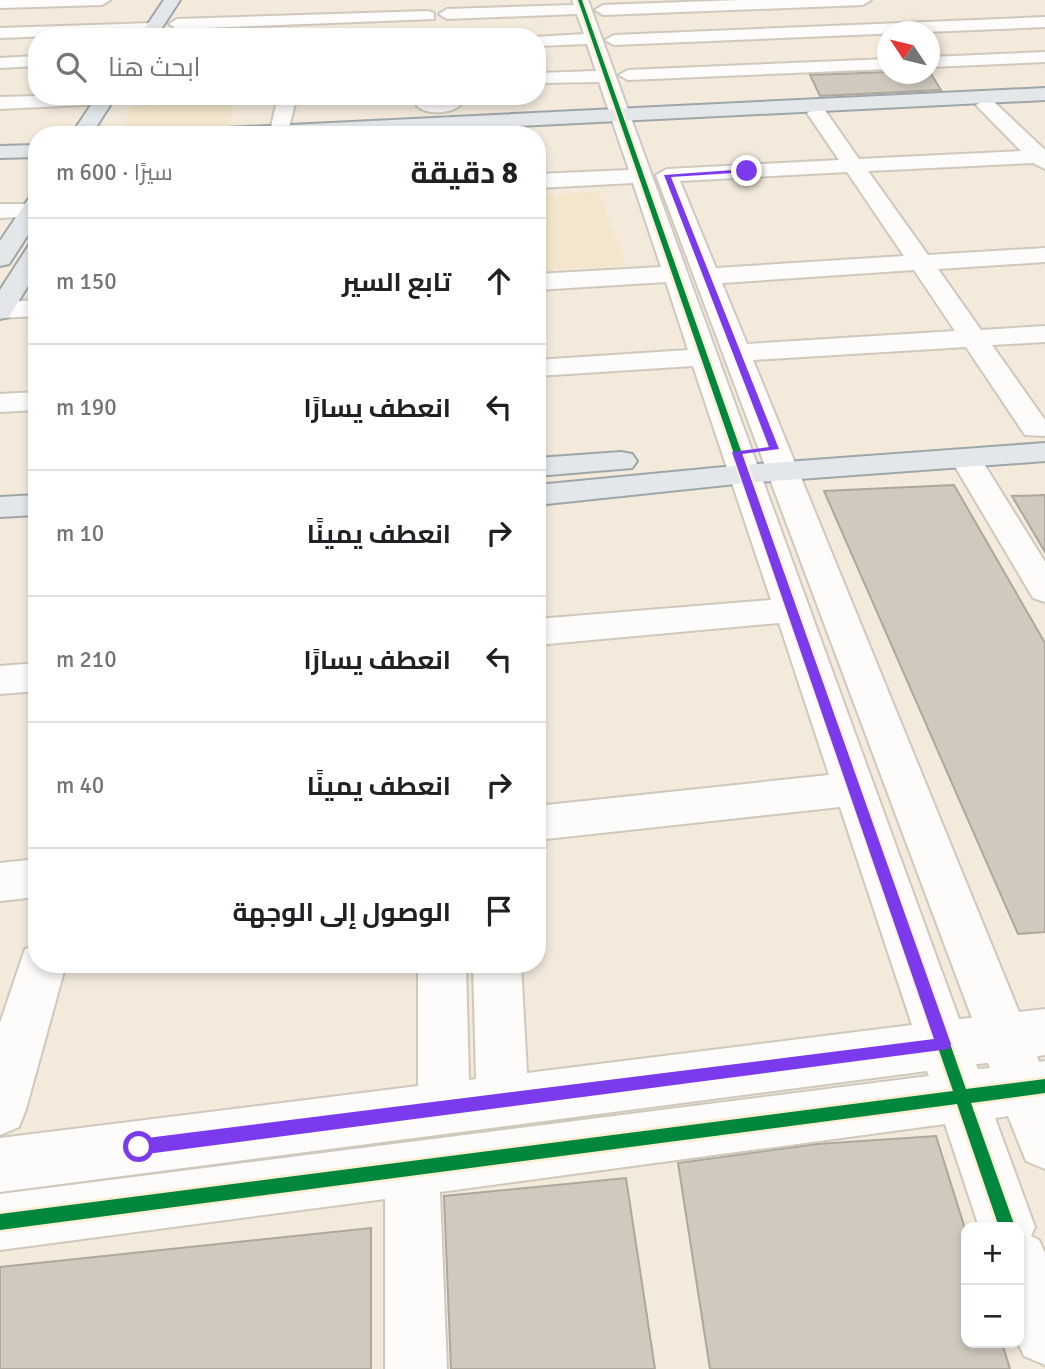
<!DOCTYPE html>
<html lang="ar">
<head>
<meta charset="utf-8">
<style>
	body { margin:0; font-family:Signika,Cairo,sans-serif; background:#f2f2f2; color:#202124; direction:rtl }
	.controls { position:absolute; right:21px; bottom:21px; display:grid; overflow:hidden; border-radius:14px; box-shadow:0 4px 10px #0003 }
	.controls button { width:63px; height:63px; display:grid; place-items:center; padding:0; border:0; border-bottom:2px solid #e0e0e0; background:#fff; color:#202124; font:35px sans-serif }
	.compass { position:absolute; left:877px; top:21px; width:63px; height:63px; border-radius:50%; background:#fff; box-shadow:0 4px 10px #0003; rotate:305deg }
	.stop { position:absolute; width:21px; height:21px; margin:-16px; border:5px solid #7c3aed; border-radius:50%; background:#fff }
	.stop.end { background:#7c3aed; border-color:#fff; box-shadow:0 2px 7px #0008 }
	.list { margin:0; padding:0; list-style:none }
	h2 { display:flex; justify-content:space-between; align-items:center; height:91px; margin:0; padding:0 28px; font-size:30px }
	h2 small { font-size:23px; font-weight:400; color:#757577 }
	.list li { display:grid; grid-template-columns:46px 1fr auto; gap:21px; align-items:center; box-sizing:border-box; height:126px; padding:0 28px; border-top:2px solid #e0e0e0 }
	.list b { display:block; font-size:26px; white-space:nowrap }
	.list em { font-size:23px; font-style:normal; color:#757577 }
	.icon { flex:none; width:38px; height:38px; fill:none; stroke:currentColor; stroke-width:2; stroke-linecap:round; stroke-linejoin:round }
	.map { position:relative; flex:none; width:1045px; height:1369px; overflow:hidden; direction:ltr }
	.search { position:absolute; background:#fff; box-shadow:0 4px 10px #0003; left:28px; top:28px; width:518px; height:77px; display:flex; align-items:center; gap:18px; box-sizing:border-box; padding:0 24px; border-radius:28px; color:#757577; font-size:26px }
	.panel { position:absolute; background:#fff; box-shadow:0 4px 10px #0003; left:28px; top:126px; width:518px; height:847px; border-radius:28px; direction:rtl }
	.map>svg:first-child { display:block }
	.built { fill:#f4e6cc }
	.building { fill:#d0c9be; stroke:#aea79c; stroke-width:2 }
	.lines { fill:none; stroke-linecap:round; stroke-linejoin:round }
	.minor-casing { stroke:#cfc8bd; stroke-width:4 }
	.major-casing { stroke:#9fa6a8; stroke-width:4 }
	.minor { fill:#fdfcfa; fill-rule:evenodd }
	.major { fill:#e3e7ea; fill-rule:evenodd }
	.cycleway-casing { stroke:#fdedd2; stroke-width:5 }
	.cycleway { fill:#00873e; fill-rule:evenodd }
	.route { fill:#7c3aed }
</style>
</head>
<body>
<div class="map">
<svg width="1045" height="1369" viewBox="0 0 1045 1369">
	<rect width="100%" height="100%" fill="#f3eadc"/>
	<path class="built" d="M234,103L227,132L120,135L131,106Z
		M599,192L626,266L537,271V195Z"/>
	<path class="building" d="M887,72L931,74L941,90L820,96L810,75Z
		M954,485L1045,643V932L1018,934L824,491Z
		M1045,495V552L1012,496Z
		M936,1136L966,1232V1343H1002L1010,1369H710L678,1163L817,1144Z
		M626,1178L655,1369H451L444,1196Z
		M371,1228V1369H0V1267Z"/>
	<g class="lines">
		<defs>
			<path id="minor" d="M0,0H110L102,5L0,8Z
				M572,0H588L959,1019L972,1018L656,175L667,169L839,160L807,113L817,107L824,109L859,159L1021,151L976,105L986,99L993,101L1045,150V169L1033,163L868,171L928,255L1045,248V262L938,269L981,330L1045,326V342L992,345L1045,420V436L1025,435L966,347L753,360L1019,1012L1045,1009V1055L1037,1056L1039,1062L1045,1061V1169L1026,1161L1008,1116L995,1118L1035,1227L1031,1236L1039,1240L1045,1253V1365L1024,1356L1018,1343L1019,1227H979L945,1124L440,1192L447,1369H385V1199L0,1250V1194L929,1076L927,1071L0,1192V1138L418,1086V964H466L469,1080L476,1079L473,964H521L527,1073L912,1025L840,807L537,840V806L829,775L779,623L537,645V619L771,600L693,366L537,376V360L688,350L666,282L537,290V274L661,267L633,183L537,188V174L629,170L599,82L537,83V73L596,71L587,44L537,46V37H534L584,34L577,14L447,19L439,14L447,9L574,5ZM847,172L904,256L716,268L680,181ZM914,270L955,331L747,344L722,283ZM988,1063L990,1068L978,1069L976,1064Z
				M739,0H871L863,5L603,15L595,10L603,5Z
				M428,11L434,13V19L177,29L169,24L177,19Z
				M1045,17V27L614,45L605,40L614,35Z
				M153,23L159,24V32L0,38V28Z
				M1045,52V62L930,67V57Z
				M37,56V66L0,68V58Z
				M888,59V69L628,80L619,75L628,70Z
				M37,96H114L115,98L106,104L0,109V97Z
				M278,96H297L287,135H273L270,131Z
				M418,96H436L437,100L450,99L460,105C451,114 426,115 417,106Z
				M0,204H37V216L0,218Z
				M37,300V316L0,318V302Z
				M37,392V410L0,412V394Z
				M965,449L976,451L1045,562V602L1033,598L950,458L954,451Z
				M37,663V691L0,694V666Z
				M37,859V897L0,901V863Z
				M37,945V964H66L26,1109L19,1127L0,1135V1023L25,949Z"/>
			<path id="major" d="M164,0H180L156,37H139Z
				M1045,88V100L334,135H196L206,129Z
				M97,96H116L91,135H71Z
				M37,145V157L0,158V146Z
				M37,196V221L9,264L0,266V241L29,198Z
				M37,243V271L9,317L0,319V290L29,245Z
				M1045,443V461L745,483L537,505V485L745,465Z
				M621,452L632,454L637,461L632,468L537,476V458Z
				M37,495V515L0,517V497Z"/>
		</defs>
		<use href="#minor" class="minor-casing"/>
		<use href="#major" class="major-casing"/>
		<use href="#minor" class="minor"/>
		<use href="#major" class="major"/>
		<defs>
			<path id="cycleway" d="M578,0H582L966,1089L1045,1079V1093L971,1103L1015,1227H999L957,1104L0,1230V1214L953,1091Z"/>
		</defs>
		<use href="#cycleway" class="cycleway-casing"/>
		<use href="#cycleway" class="cycleway"/>
	</g>
	<path class="route" d="M747,169L749,172L671,177L779,449L742,454L951,1044L949,1049L139,1155L133,1153V1141L139,1139L934,1039L732,452L769,447L664,175Z"/>
</svg>
<div class="controls">
<button>+</button>
<button>−</button>
</div>
<svg class="compass" viewBox="-18 -18 36 36"><path d="M0-13l5 13h-10z" fill="#e53935"/><path d="M0 13l5-13h-10z" fill="#757577"/></svg>
<div class="stop" style="left:139px;top:1147px"></div>
<div class="stop end" style="left:747px;top:171px"></div>
<div class="search"><svg class="icon" aria-label="search" viewBox="0 0 24 24"><circle cx="10" cy="10" r="6"/><path d="M15 15l6 6"/></svg>ابحث هنا</div>
<section class="panel">
<h2>8 دقيقة<small>سيرًا · 600 m</small></h2>
<ul class="list">
<li><svg class="icon" aria-label="ahead" viewBox="0 0 24 24"><path d="M12 20V5M6 11l6-6 6 6"/></svg><div><b>تابع السير</b></div><em>150 m</em></li>
<li><svg class="icon" aria-label="left" viewBox="0 0 24 24"><path d="M17 20v-9H6M10 6l-5 5 5 5"/></svg><div><b>انعطف يسارًا</b></div><em>190 m</em></li>
<li><svg class="icon" aria-label="right" viewBox="0 0 24 24"><path d="M7 20v-9h11M14 6l5 5-5 5"/></svg><div><b>انعطف يمينًا</b></div><em>10 m</em></li>
<li><svg class="icon" aria-label="left" viewBox="0 0 24 24"><path d="M17 20v-9H6M10 6l-5 5 5 5"/></svg><div><b>انعطف يسارًا</b></div><em>210 m</em></li>
<li><svg class="icon" aria-label="right" viewBox="0 0 24 24"><path d="M7 20v-9h11M14 6l5 5-5 5"/></svg><div><b>انعطف يمينًا</b></div><em>40 m</em></li>
<li><svg class="icon" aria-label="arrive" viewBox="0 0 24 24"><path d="M6 21V4h12l-3 4 3 4H6"/></svg><div><b>الوصول إلى الوجهة</b></div></li>
</ul>
</section>
</div>
</body>
</html>
